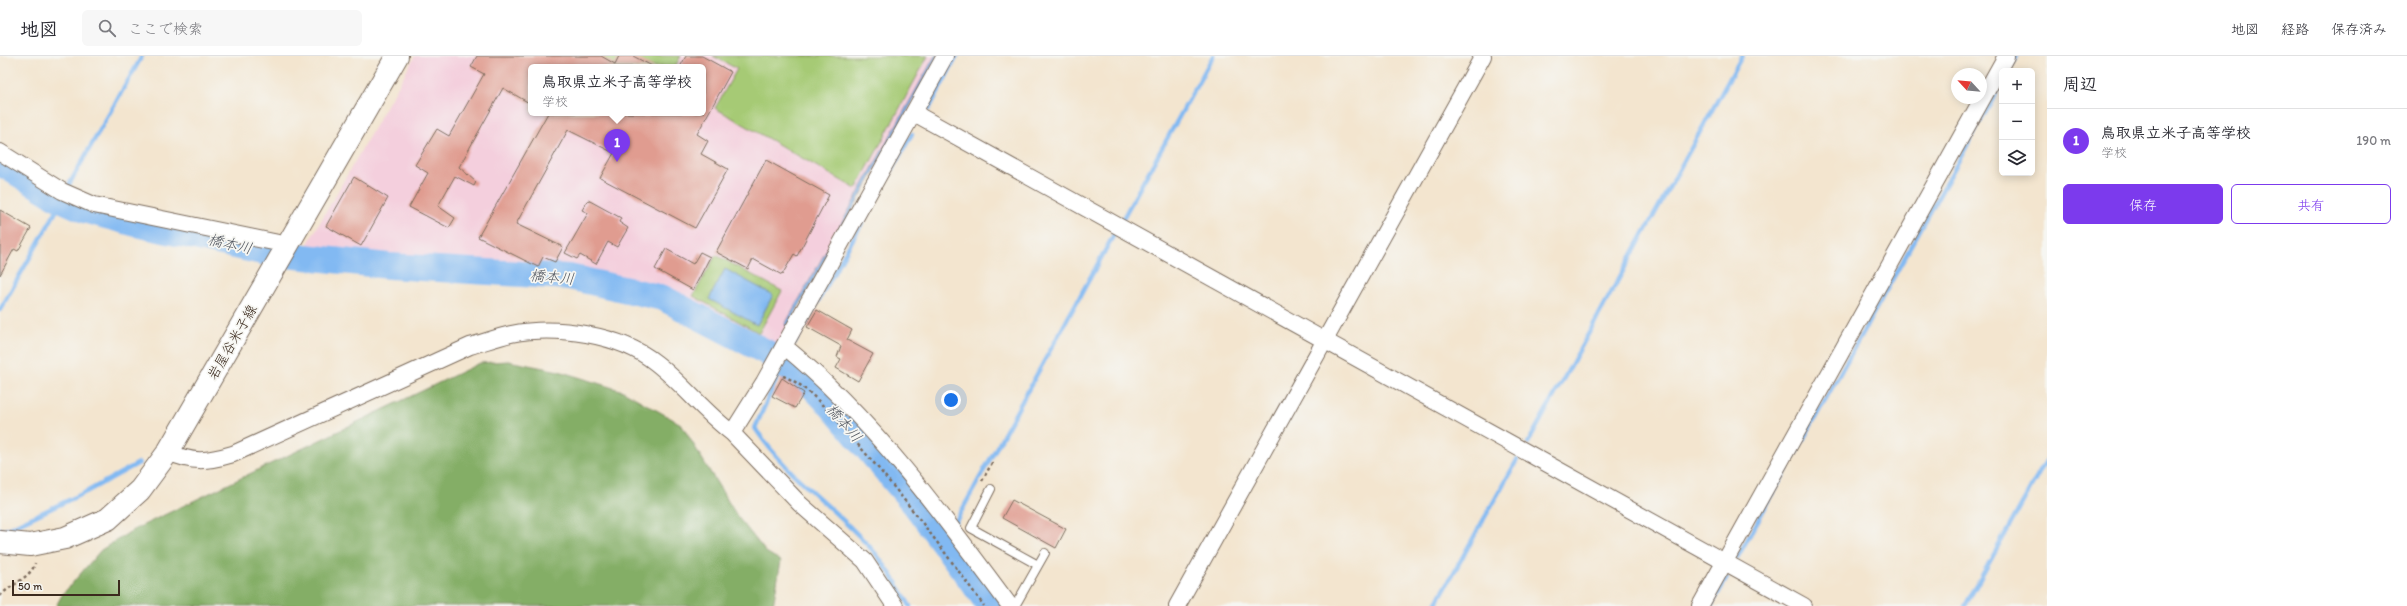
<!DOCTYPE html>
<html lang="ja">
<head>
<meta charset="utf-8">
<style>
	body { margin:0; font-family:Itim,"Klee One",sans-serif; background:#f7f7f7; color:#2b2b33 }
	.controls { position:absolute; right:12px; top:12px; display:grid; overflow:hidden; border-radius:6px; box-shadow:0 2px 10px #0003 }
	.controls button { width:36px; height:36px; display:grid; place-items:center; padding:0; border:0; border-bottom:1px solid #e1e1e2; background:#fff; color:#2b2b33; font:20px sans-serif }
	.compass { position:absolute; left:1951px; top:12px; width:36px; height:36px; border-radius:50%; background:#fff; box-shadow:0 2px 10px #0003; rotate:296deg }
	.scale { position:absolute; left:12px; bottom:10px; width:108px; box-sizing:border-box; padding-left:4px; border:2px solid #3b2a1e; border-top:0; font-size:11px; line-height:14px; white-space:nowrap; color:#3b2a1e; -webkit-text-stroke:3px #f6f6f2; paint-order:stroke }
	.you { position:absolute; left:951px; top:344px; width:14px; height:14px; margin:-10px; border:3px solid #fff; border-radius:50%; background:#1a73e8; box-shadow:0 0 0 6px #1a73e833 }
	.badge { display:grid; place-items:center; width:26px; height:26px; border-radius:50%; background:#7c3aed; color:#fff; font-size:13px; font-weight:700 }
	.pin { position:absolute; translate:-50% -33px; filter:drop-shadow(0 1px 2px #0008) }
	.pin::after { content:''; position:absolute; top:21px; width:14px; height:12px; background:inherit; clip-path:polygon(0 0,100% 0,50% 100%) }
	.popup { position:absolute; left:528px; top:8px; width:178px; height:52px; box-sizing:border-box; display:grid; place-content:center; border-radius:6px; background:#fff; filter:drop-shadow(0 1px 3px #0005); font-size:13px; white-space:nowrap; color:#7c7c81 }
	.popup b { font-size:15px; color:#2b2b33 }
	.popup::after { content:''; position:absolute; left:50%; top:100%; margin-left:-8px; border:8px solid transparent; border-top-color:#fff }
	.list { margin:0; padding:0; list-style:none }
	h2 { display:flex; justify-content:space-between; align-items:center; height:52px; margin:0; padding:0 16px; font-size:17px }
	h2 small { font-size:13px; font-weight:400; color:#7c7c81 }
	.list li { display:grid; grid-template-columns:26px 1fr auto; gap:12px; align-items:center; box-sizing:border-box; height:64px; padding:0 16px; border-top:1px solid #e1e1e2 }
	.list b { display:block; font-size:15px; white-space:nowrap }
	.list p { margin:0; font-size:13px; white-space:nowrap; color:#7c7c81 }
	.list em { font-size:13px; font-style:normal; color:#7c7c81 }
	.actions { display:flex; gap:8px; padding:12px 16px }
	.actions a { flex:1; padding:9px 0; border:1px solid #7c3aed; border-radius:6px; text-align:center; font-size:14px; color:#7c3aed }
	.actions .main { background:#7c3aed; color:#fff }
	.icon { flex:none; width:22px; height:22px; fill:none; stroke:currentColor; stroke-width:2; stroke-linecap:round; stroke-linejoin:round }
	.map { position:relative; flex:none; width:2047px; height:550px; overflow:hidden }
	header { display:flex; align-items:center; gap:24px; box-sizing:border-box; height:56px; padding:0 20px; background:#fff; border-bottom:1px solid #e1e1e2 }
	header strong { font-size:19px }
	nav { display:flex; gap:22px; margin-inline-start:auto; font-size:14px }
	.search { width:280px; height:36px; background:#f7f7f7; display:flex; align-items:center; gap:10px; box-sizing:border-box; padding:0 14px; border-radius:6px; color:#7c7c81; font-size:15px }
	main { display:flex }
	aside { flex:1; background:#fff }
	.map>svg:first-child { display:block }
	.built { fill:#f4cfdd; fill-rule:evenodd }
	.green { fill:#a6ca74; stroke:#707a49 }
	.forest { fill:#84ae66; stroke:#606c42 }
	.water { fill:#82b9f2; stroke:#5e7288 }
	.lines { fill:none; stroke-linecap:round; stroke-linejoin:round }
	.stream { stroke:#82b9f2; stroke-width:4.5 }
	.river { stroke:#82b9f2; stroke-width:26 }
	.building { fill:#e09c90 }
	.lane-casing { stroke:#7b6b5c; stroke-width:10 }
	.street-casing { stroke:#7b6b5c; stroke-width:18 }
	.secondary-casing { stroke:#7b6b5c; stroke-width:24 }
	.path { stroke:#7b6b5c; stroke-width:2.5; stroke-dasharray:3 3; stroke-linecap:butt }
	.lane { stroke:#fff; stroke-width:8 }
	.street { stroke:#fff; stroke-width:16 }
	.secondary { stroke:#fff; stroke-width:22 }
	.labels { text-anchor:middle; stroke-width:3.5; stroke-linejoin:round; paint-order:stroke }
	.street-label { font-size:14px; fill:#3b2a1e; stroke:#f6f6f2 }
	.water-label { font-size:15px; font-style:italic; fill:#50555e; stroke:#f6f6f2 }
</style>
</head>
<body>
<header>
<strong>地図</strong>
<div class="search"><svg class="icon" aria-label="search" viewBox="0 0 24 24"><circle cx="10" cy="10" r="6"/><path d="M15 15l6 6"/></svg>ここで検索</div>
<nav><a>地図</a><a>経路</a><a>保存済み</a></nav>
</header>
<main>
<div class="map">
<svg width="2047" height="550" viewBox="0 0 2047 550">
	<rect width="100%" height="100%" fill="#f6f6f2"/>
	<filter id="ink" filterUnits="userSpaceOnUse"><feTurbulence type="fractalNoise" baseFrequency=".025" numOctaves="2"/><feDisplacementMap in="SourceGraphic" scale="8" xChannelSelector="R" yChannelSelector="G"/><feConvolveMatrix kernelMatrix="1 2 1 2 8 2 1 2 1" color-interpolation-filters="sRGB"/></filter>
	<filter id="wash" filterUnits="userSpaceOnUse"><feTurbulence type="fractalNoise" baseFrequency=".012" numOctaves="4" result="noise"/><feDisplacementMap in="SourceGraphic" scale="16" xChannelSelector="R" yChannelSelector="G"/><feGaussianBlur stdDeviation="0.9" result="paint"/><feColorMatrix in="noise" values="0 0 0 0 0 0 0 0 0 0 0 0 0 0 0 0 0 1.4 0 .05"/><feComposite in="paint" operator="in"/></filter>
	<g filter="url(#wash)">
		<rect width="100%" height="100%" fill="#f3e5cf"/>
		<path class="built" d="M415,0H939L774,295L674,239L597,221L532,213L306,200V191ZM531,11H703V57H531Z"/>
		<path class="green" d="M579,0H681L675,11H600Z
			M713,0H928L856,133L715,52L737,13Z
			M716,199L782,235L759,277L693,240Z"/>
		<path class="forest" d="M508,305L559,315L623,335L681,368L737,460L766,496L781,505L773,550H56L62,539L101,494L133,474L480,307Z"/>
		<path class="water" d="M935,0H938L788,270L785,269Z
			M725,213L773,239L757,269L709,243Z"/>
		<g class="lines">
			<path class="stream" d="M2008,15L2017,0
				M929,53L957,0
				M67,132L142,0
				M1122,164L1213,0
				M0,254L62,145
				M794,288L912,78
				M777,322L755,372C787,421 837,453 875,497C888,513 900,532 910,550
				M1528,387L1742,0
				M956,465L1117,173
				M0,473L3,475L86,436L139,407
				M1737,502L2002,27
				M1435,550L1517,404
				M1711,550L1727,522
				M1965,550L2047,403"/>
			<path class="river" d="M0,107L56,141L87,155L132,167L267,197L389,210L569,221L663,242L766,296L811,329L832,351L915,449L990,550"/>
		</g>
		<g id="blocks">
			<path class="building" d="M477,0H601L615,8L619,0H633L654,11H531V48L503,32L459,111L476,126L474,130L455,120L438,150L455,162L449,172L409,151L428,117L415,109L437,73L449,80L484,18L471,11Z
				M686,0H702L731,16L697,78L708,85L701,98L728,113L695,172L600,122L614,97L568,74L516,168L563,191L555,206L543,201L538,211L478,181L548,57H703V11H680Z
				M766,104L829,139L797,200L794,198L782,219L753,203L748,213L716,196Z
				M354,121L388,142L361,190L326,170Z
				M588,144L621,162L619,166L628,172L617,191L608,186L596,208L580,199L577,203L565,197L588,157L582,154Z
				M0,154L31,172L18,195L14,193L0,219Z
				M666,193L693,208L700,196L710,201L693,234L655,213Z
				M817,254L852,274L847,284L873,298L858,325L836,312L841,303L837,301L841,290L807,271Z
				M782,322L804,337L795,352L772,340Z
				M1012,444L1066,473L1056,492L1002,462Z"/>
		</g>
	</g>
	<g filter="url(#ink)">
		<use href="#blocks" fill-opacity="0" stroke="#7b6b5c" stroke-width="1"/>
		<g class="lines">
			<defs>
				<path id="lane" d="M991,433L971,472L1038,509
					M1015,550L1045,497"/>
				<path id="street" d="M914,57L1804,550
					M0,96L62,135L94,149L288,189
					M784,290C871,361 943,459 1010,550
					M168,396C193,407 206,406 233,398L470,290C484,286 498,281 511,278C556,269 620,278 656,307C683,328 704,356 732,377
					M895,550L865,505L800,448L732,377L764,326L945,0
					M1177,550L1483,0
					M1700,550L2006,0"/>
				<path id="secondary" d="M0,486L30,489L65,482L108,463L140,434L168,396L397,0"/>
			</defs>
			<use href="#lane" class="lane-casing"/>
			<use href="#street" class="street-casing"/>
			<use href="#secondary" class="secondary-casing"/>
			<path class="path" d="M783,320C809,330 826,354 844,373C895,429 940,489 984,550
				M982,425L993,405
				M0,540C10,529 32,521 35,507"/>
			<use href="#lane" class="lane"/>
			<use href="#street" class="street"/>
			<use href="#secondary" class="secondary"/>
		</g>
	</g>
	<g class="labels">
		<g class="street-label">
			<text transform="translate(232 286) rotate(-60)" y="5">岩屋谷米子線</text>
		</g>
		<g class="water-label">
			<text transform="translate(230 188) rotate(13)" y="5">橋本川</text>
			<text transform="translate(552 221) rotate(5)" y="5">橋本川</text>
			<text transform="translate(844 367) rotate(49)" y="5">橋本川</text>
		</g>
	</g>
</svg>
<div class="controls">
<button>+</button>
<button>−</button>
<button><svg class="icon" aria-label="layers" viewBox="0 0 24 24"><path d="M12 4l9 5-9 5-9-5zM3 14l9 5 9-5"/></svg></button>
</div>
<svg class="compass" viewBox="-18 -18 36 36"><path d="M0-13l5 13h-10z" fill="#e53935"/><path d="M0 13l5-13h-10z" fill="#7c7c81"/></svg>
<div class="scale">50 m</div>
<div class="you"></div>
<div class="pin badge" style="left:617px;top:106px">1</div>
<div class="popup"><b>鳥取県立米子高等学校</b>学校</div>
</div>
<aside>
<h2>周辺<small></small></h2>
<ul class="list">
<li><span class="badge">1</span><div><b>鳥取県立米子高等学校</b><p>学校</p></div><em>190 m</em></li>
</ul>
<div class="actions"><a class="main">保存</a><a>共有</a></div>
</aside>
</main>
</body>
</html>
